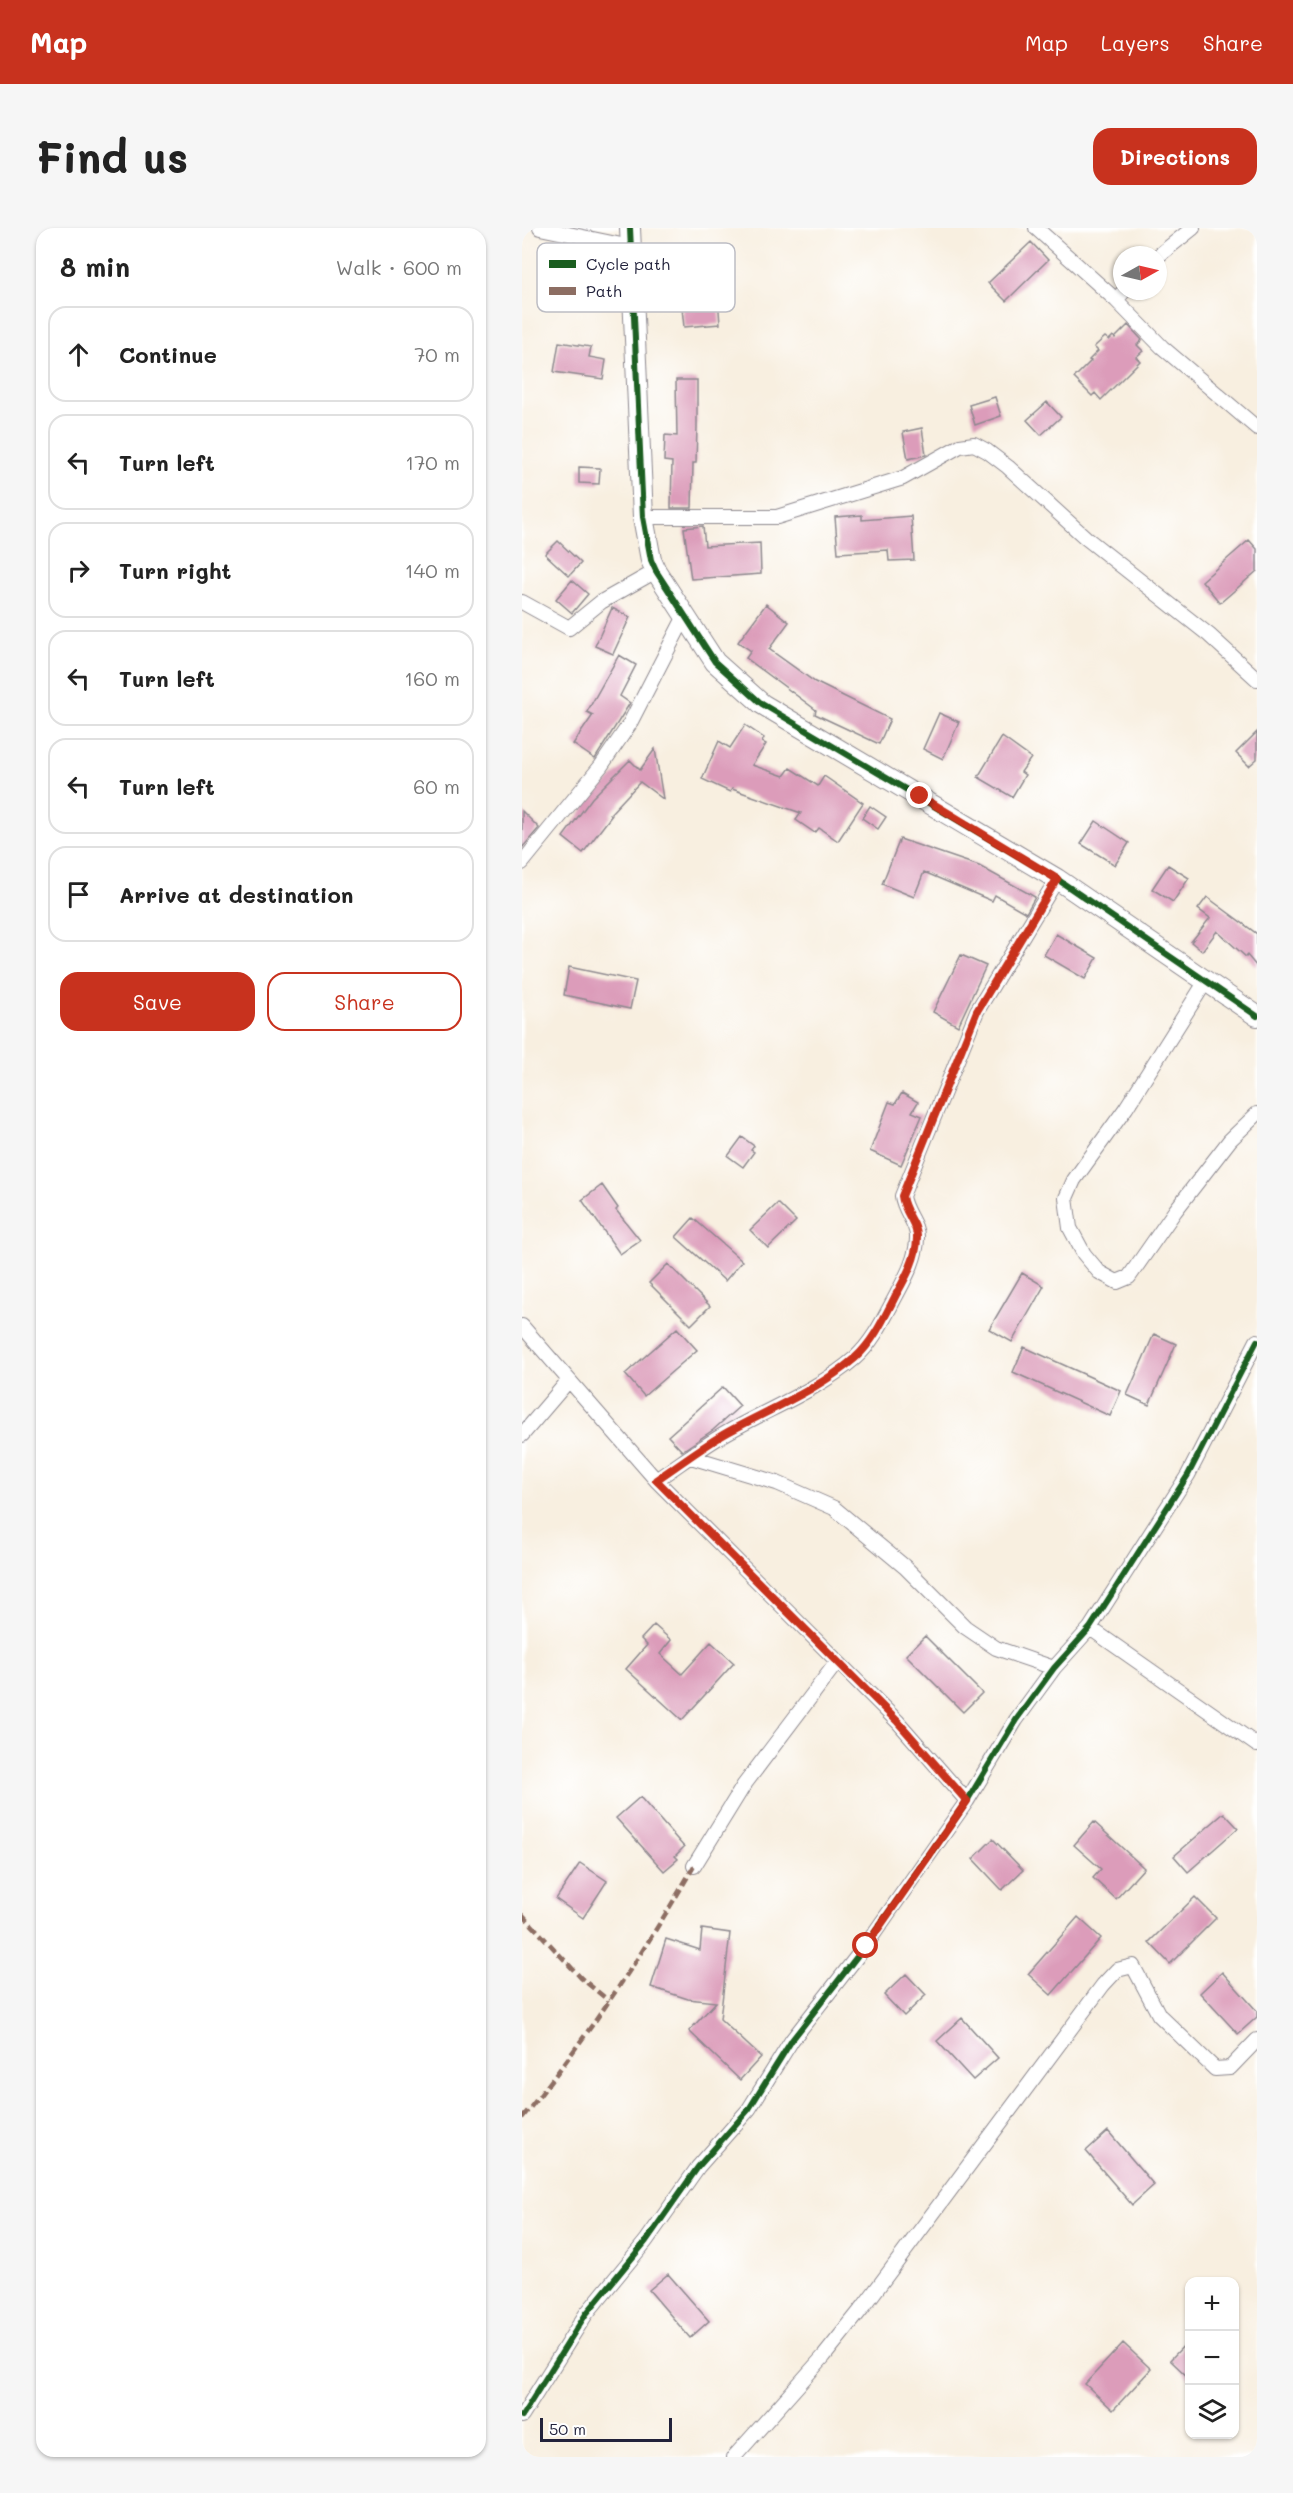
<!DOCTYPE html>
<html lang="en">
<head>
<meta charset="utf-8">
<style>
	body { margin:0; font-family:Mali,sans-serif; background:#f6f6f6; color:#222 }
	.controls { position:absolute; right:18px; bottom:18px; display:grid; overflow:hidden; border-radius:12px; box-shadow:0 2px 4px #0004 }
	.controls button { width:54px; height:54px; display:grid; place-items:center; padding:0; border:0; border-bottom:2px solid #e0e0e0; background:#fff; color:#222; font:30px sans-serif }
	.compass { position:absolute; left:591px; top:18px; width:54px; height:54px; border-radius:50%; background:#fff; box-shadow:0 2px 4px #0004; rotate:82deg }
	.scale { position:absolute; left:18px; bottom:15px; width:132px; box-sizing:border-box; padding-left:6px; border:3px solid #22223b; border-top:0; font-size:16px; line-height:21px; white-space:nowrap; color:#22223b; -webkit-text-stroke:4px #fff; paint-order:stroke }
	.stop { position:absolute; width:18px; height:18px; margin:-14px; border:4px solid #c8321e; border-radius:50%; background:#fff }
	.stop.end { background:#c8321e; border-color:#fff; box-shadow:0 2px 6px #0008 }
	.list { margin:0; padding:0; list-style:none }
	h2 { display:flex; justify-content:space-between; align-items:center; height:78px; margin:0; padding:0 24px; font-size:26px }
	h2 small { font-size:20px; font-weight:400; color:#767676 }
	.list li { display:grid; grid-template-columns:39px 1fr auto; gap:18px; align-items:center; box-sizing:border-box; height:96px; margin:0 12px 12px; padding:0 12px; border:2px solid #e0e0e0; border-radius:18px }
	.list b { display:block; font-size:22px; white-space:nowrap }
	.list em { font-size:20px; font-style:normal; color:#767676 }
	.actions { display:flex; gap:12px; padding:18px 24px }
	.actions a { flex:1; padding:14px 0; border:2px solid #c8321e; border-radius:18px; text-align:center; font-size:21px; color:#c8321e }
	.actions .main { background:#c8321e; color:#fff }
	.icon { flex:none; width:33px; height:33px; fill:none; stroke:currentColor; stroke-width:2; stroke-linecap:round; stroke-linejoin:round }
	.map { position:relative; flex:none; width:735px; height:2229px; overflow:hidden; border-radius:18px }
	header { display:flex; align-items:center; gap:36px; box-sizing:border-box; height:84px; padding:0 30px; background:#c8321e; color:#fff }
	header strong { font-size:28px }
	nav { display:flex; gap:33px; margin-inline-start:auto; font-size:21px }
	.intro { display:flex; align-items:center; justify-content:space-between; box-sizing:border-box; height:144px; padding:0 36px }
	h1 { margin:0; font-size:42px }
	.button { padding:15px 27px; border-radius:18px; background:#c8321e; color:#fff; font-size:21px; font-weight:700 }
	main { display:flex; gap:36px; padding:0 36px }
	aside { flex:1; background:#fff; border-radius:18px; box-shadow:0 2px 4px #0004 }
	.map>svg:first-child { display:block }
	.building { fill:#dc9cba }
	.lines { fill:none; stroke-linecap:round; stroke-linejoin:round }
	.street-casing { stroke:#8d888e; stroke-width:16 }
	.secondary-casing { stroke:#8d888e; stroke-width:22 }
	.street { stroke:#fff; stroke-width:14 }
	.secondary { stroke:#fff; stroke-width:20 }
	.quiet { stroke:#8d6e63; stroke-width:4.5; stroke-dasharray:9 4.5; stroke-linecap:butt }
	.cycleway-casing { stroke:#fff; stroke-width:10 }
	.cycleway { stroke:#1b5e20; stroke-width:6 }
	.route { stroke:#c8321e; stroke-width:8 }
	.key { fill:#fff; stroke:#bdbdc4; stroke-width:1.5 }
	.key-label { font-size:16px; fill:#22223b }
</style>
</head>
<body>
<header>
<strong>Map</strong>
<nav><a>Map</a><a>Layers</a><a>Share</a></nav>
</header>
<div class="intro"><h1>Find us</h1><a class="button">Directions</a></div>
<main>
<aside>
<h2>8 min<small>Walk · 600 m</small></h2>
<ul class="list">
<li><svg class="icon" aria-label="ahead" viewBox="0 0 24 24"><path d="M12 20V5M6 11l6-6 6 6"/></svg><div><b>Continue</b></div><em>70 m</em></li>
<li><svg class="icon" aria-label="left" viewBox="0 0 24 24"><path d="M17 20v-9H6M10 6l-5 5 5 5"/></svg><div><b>Turn left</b></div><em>170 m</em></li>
<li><svg class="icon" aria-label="right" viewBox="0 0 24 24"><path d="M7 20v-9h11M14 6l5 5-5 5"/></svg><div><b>Turn right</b></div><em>140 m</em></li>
<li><svg class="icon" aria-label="left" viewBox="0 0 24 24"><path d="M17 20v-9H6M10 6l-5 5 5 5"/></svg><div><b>Turn left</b></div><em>160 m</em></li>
<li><svg class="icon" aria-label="left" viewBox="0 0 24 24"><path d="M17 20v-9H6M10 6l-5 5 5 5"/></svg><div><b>Turn left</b></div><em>60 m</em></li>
<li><svg class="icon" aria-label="arrive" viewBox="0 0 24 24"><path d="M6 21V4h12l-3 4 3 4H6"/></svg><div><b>Arrive at destination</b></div></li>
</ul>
<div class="actions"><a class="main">Save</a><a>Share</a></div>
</aside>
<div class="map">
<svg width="735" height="2229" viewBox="0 0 735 2229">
	<rect width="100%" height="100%" fill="#fff"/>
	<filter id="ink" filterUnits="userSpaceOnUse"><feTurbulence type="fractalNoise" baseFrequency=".0167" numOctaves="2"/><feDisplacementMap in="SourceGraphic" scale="12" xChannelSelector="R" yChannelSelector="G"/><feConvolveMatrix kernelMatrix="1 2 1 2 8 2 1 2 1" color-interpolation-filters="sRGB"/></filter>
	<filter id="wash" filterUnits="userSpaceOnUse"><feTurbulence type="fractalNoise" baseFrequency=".008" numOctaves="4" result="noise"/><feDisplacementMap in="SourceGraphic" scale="24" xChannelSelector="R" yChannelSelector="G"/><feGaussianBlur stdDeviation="1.35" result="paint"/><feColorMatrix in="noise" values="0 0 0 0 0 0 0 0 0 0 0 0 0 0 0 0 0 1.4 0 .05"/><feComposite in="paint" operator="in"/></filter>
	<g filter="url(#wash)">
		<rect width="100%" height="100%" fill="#f8efe0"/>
		<g id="blocks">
			<path class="building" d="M509,14L526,32L484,73L466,55Z
				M209,46L210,68L196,69L198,96L162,99L159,71H155L154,49Z
				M606,97L620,112L615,117L621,123L614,129L618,133L579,172L573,165L570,168L552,150L569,133L567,132L576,123L572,119L583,109L587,112L591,108L593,110Z
				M37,114L69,119L67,129L84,132L81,151L32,144Z
				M154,152H175V198L174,235H171L170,280H149L150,234L142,233L143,207L155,208Z
				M473,169L479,188L453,197L447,177Z
				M525,174L539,189L519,207L505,192Z
				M400,200L404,227L386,231L381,204Z
				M57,239L78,240L77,256L57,255Z
				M340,287V292L389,288L392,332L367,333L366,322L316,325L313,289Z
				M181,298L183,318L238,315L239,346L169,351L162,300Z
				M727,312L735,321V343L698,375L680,353Z
				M36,313L59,335L47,348L23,326Z
				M50,352L66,366L50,385L34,371Z
				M244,376L267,394L247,421L293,454L368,491L357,516L293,486L294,482L224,430L229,423L216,414Z
				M90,380L108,389L91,426L73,418Z
				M97,427L114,437L98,468L108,475L73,531L51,516L71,487L65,484Z
				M417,485L437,494L421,531L401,521Z
				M223,497L242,510L240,514L244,516L230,537L262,548L268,540L296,558L302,548L341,575L316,613L297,600L293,605L274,592L279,585L210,561L208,564L180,551L197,513L208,520Z
				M735,504V531L727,538L714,525Z
				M480,509L509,530L499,544L503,547L490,569L456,549Z
				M133,521L141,571L118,554L88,586L90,587L61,625L41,609L70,570L108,532L118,542Z
				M348,578L364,589L356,601L340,590Z
				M0,583L17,600L0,620Z
				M574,593L607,615L593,637L559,616Z
				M378,611L457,638L513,669L504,685L473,667L470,673L402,644L392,669L360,656Z
				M646,637L667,650L651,674L630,661Z
				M685,669L735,706V739L725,727L724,729L695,703L680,723L669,714L688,690L676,681Z
				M534,706L575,730L563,751L522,727Z
				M439,727L464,738L436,798L411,784Z
				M47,739L114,753L108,781L42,767Z
				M380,865L396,874L390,884L400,888L379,937L348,923L367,874L373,876Z
				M220,909L232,918L229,922L232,924L221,939L206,928Z
				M80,957L96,980L94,982L118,1012L98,1026L60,972Z
				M256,975L274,993L246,1020L228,1002Z
				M171,990L220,1033L203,1053L154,1009Z
				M146,1036L188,1078L169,1097L127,1055Z
				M500,1045L522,1058L490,1114L467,1101Z
				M155,1100L175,1122L122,1168L103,1146Z
				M632,1106L654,1116L627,1177L605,1167Z
				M502,1119L599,1163L588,1188L491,1144Z
				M201,1159L218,1178L191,1202L160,1223L146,1208Z
				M132,1397L149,1412L138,1426L160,1446L189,1414L212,1435L160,1492L104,1441L125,1417L119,1411Z
				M403,1408L460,1465L441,1484L384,1427Z
				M118,1569L162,1619L153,1628L156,1631L142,1643L94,1590Z
				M702,1585L716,1600L666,1644L652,1628Z
				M572,1594L622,1640L594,1671L571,1650L579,1641L552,1617Z
				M471,1611L501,1642L480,1662L451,1631Z
				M58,1635L85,1653L61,1690L34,1671Z
				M673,1669L694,1690L648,1736L627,1714Z
				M556,1689L579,1710L529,1767L506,1746Z
				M180,1701L208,1705L198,1791L239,1829L218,1852L167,1803L194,1774L166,1771L129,1759L144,1711L178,1722Z
				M700,1744L735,1783V1789L716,1806L678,1765Z
				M384,1746L404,1767L382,1788L362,1767Z
				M440,1790L476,1830L451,1852L415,1813Z
				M586,1903L632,1957L610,1977L564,1923Z
				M146,2046L187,2093L168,2110L127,2062Z
				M668,2111V2151L648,2132Z
				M601,2115L629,2141L591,2182L563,2156Z"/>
		</g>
	</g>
	<g filter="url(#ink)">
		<use href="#blocks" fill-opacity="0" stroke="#8d888e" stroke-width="1.5"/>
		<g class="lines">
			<defs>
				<path id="street" d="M18,0L109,19
					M514,0L594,72
					M636,28L671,0
					M602,63L594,72L640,119L735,200
					M121,289H255L381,250L438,218L452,216L465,223L486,239L564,310L687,407L735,451
					M0,374L47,400L79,374L134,343
					M0,635L79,538L107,497L163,388
					M684,753L604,880L552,952L544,970L548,1000L562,1026L577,1044L595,1054L607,1049L653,983L708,912L735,886
					M0,1098L134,1252L376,1494L445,1573
					M0,1207L47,1152
					M169,1229L255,1255L312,1280L383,1339L443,1399L474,1420L532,1440
					M134,1252C158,1236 181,1218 206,1204C248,1180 296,1162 333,1130C352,1113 363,1088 375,1066C384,1049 395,1029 395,1010C396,996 382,984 380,968L455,783L535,651
					M568,1400L735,1517
					M172,1638L222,1557L315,1434
					M0,2188L64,2086L124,2013L176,1939L227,1881L270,1812L344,1717L445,1573L494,1492L532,1440L568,1400L666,1247L735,1113
					M212,2229L302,2128L342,2078L581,1757L595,1742L611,1738L637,1787L693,1841L708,1840L735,1812"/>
				<path id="secondary" d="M108,0L121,289L129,332L134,343L193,434L240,476L535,651L735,788"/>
			</defs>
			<use href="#street" class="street-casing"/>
			<use href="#secondary" class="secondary-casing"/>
			<use href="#street" class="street"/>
			<use href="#secondary" class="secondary"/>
			<path class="quiet" d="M0,1686L59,1750L87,1773
				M0,1890C65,1809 120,1728 172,1638"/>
			<defs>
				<path id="cycleway" d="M108,0L121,289L129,332L134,343L193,434L240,476L535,651L735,788
					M0,2188L64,2086L124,2013L176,1939L227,1881L270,1812L344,1717L445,1573L494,1492L532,1440L568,1400L666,1247L735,1113"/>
			</defs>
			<use href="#cycleway" class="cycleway-casing"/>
			<use href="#cycleway" class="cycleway"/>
		</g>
	</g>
	<g class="lines" filter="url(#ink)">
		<path class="route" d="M344,1718L445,1573L376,1494L134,1252C158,1236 181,1218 206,1204C248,1181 296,1162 333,1130C352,1113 363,1088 375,1065C384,1049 395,1029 395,1010C396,996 382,985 380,968L455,783L535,651L398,568"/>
	</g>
	<rect x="15" y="15" width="198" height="69" rx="9" class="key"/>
	<rect x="27" y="32" width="27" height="8" fill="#1b5e20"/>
	<rect x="27" y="59" width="27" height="8" fill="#8d6e63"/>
	<g class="key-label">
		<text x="64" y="42">Cycle path</text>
		<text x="64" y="69">Path</text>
	</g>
</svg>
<div class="controls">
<button>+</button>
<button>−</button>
<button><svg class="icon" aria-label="layers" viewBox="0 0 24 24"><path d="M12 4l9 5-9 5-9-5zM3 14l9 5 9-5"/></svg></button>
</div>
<svg class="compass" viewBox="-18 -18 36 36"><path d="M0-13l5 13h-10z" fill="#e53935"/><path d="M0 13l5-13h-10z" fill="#767676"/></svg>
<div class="scale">50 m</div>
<div class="stop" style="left:344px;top:1718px"></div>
<div class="stop end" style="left:398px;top:568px"></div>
</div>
</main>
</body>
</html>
